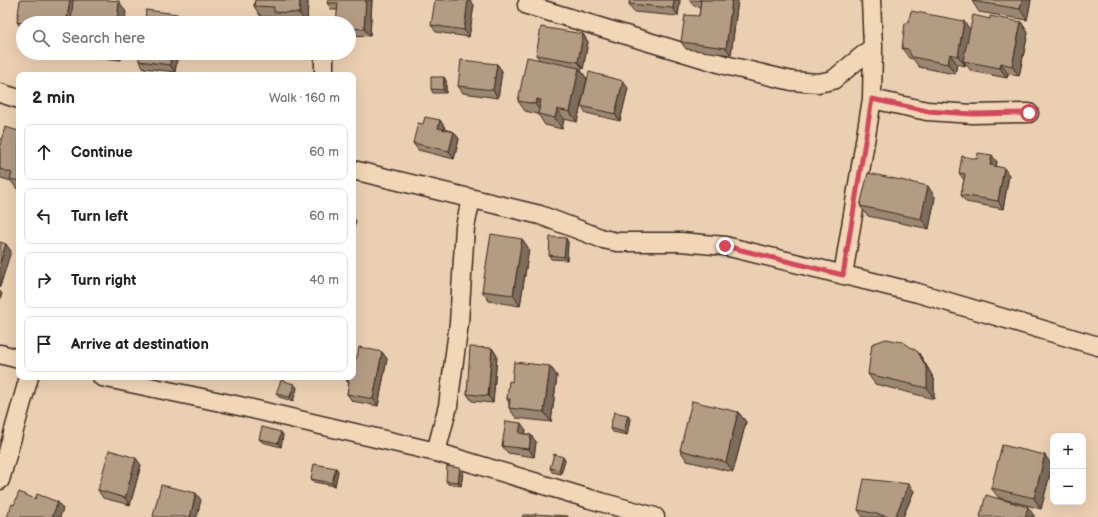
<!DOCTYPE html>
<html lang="en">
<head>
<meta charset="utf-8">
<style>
	body { margin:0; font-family:"Balsamiq Sans",sans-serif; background:#f6f6f6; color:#222 }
	.controls { position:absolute; right:12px; bottom:12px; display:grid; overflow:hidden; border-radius:8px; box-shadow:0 4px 16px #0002 }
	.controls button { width:36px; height:36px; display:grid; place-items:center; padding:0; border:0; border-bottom:1px solid #e0e0e0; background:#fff; color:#222; font:20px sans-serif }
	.stop { position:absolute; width:12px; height:12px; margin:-9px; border:3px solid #d1495b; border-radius:50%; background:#fff }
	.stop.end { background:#d1495b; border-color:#fff; box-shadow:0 1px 4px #0008 }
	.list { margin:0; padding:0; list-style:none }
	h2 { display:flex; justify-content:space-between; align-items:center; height:52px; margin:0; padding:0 16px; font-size:17px }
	h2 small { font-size:13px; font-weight:400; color:#767676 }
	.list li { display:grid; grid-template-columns:26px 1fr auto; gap:12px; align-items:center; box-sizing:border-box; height:56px; margin:0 8px 8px; padding:0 8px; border:1px solid #e0e0e0; border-radius:8px }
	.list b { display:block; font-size:15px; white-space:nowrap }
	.list em { font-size:13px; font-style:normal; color:#767676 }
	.icon { flex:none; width:22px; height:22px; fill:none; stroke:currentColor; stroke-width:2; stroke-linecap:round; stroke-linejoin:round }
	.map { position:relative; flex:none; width:1098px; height:517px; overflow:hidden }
	.search { position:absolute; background:#fff; box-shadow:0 4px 16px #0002; left:16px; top:16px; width:340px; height:44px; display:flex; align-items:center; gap:10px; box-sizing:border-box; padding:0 14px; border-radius:22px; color:#767676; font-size:15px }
	.panel { position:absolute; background:#fff; box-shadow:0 4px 16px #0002; left:16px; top:72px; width:340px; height:308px; border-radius:8px }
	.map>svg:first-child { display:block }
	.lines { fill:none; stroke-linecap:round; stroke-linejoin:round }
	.street-casing { stroke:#3b2a1e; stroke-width:21 }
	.street { stroke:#f2d6b8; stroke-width:18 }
	.wall { fill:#9b8672; stroke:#3b2a1e }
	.shaded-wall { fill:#7e6d5c; stroke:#3b2a1e }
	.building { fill:#b49c84; stroke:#3b2a1e }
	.route { stroke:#d1495b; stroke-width:5 }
</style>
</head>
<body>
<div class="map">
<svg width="1098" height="517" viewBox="0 0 1098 517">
	<rect width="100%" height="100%" fill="#ebcfb2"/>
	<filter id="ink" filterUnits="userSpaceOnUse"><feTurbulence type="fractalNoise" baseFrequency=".025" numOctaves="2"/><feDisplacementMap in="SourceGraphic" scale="8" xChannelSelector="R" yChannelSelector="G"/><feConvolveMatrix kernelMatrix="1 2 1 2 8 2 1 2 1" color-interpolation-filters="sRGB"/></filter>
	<g filter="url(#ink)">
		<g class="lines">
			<defs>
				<path id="street" d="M527,5L725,65L792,81L818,83L833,80L873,47
					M324,53V75
					M0,93L19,99
					M872,99L927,111L973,114L1029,113
					M353,170L540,215L603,239L617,242H681L725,246L918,293L1098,346
					M843,275L872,99L873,47L871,0
					M0,354L19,359
					M102,377L235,405L436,452L590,499L655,517
					M436,452L448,406L459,323L465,227L471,199
					M0,480L29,377"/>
			</defs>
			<use href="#street" class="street-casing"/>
			<use href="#street" class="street"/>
		</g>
		<path class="wall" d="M255,0H308L307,23L281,22L278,17H261L254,6Z
			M372,0L370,36L349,35V23L337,10H332L327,3Z
			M630,0H680L678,16L634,12L629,4Z
			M689,0H738L731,55L686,49L681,42L699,16L700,7L694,6Z
			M972,0H1031L1027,20L979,12L972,1Z
			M474,5L469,37L436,32L431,25Z
			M126,12L23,23V31L17,22Z
			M990,19L1021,22L1028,33L1019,76L1008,74L1007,78L971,71L965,63V66L957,64L955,74L919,67L913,59L909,58L902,48L970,29Z
			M583,34L588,42L583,69H580L587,79L577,122L564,119L562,129L545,125L538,114L525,111L518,101L540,60L536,55Z
			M84,53H121V60L86,56Z
			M140,53H178L175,72L144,68L139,61Z
			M497,64L502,71L498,98L463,93L458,86Z
			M444,77L446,81V93H433L431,89Z
			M628,88L620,121L586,113L581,106Z
			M440,120L445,128L444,129L454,132L459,139L454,159L418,150L413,143L423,124Z
			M19,131V190L17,189L11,181L1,178L0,177V145Z
			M997,162L996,166L1009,175L1003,209L966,202L961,195L964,180L959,173Z
			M935,197L929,229L868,216L860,206Z
			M522,239L529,249L520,306L489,301L482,291Z
			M568,242L567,260L551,259L549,255Z
			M492,348L497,356L493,403L472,401L467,394Z
			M382,352L387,359L378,406L352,401L347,394L349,384L346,380L357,358Z
			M918,352L925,363L934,379V399L875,384L868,374Z
			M550,366L557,376L551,422L516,418L509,408V403L507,399L512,382Z
			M294,384L297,388L293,401L279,397L276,394Z
			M738,412L746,422L733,472L687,461L680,450Z
			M630,419L627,435L613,432L610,428Z
			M526,430L525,434L531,435L536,442L534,457L508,453L502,446Z
			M281,432L283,435L281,447L262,442L259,439Z
			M565,460L561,474L552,472L550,468Z
			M141,465L130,505L103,498L98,490Z
			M1052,466L1041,509L999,498L991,488Z
			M336,468L338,471L335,486L314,482L311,479Z
			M463,471L461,486L448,484L446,481Z
			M914,491L903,517H863L858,510Z"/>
		<path class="shaded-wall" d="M70,0H78L75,23H66Z
			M300,0H308L307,23L299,13Z
			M366,0H372L370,36L364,29Z
			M468,0H470L474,5L469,37L464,30Z
			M674,0H680L678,16L673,8Z
			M732,0H738L731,55L726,48Z
			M1022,0H1031L1027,20L1020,9Z
			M119,1L126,12L125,23H117Z
			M177,14L182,22V23H176Z
			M964,21L972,32L963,61L965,63V66L958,56Z
			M1021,22L1028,33L1019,76L1012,66Z
			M583,34L588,42L583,69L578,62Z
			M116,53H121V60Z
			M172,53H178L175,72L170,65Z
			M950,54L957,64L955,74L948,64Z
			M1001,63L1008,74L1007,78L1000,68Z
			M497,64L502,71L498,98L493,90Z
			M579,68L587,79L577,122L570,112Z
			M444,77L446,81V93L443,90Z
			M623,81L628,88L620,121L615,114Z
			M537,99L544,109L543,115L535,104Z
			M557,109L564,119L562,129L555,118Z
			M440,120L445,128L443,135L438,128Z
			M454,132L459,139L454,159L449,151Z
			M992,155L997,162L995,172L990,165Z
			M1004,168L1009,175L1003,209L998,201Z
			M928,186L935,197L929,229L921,219Z
			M353,217L356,221L353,231Z
			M566,238L568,242L567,260L564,257Z
			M522,239L529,249L520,306L513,295Z
			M6,244L11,251L0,287V263Z
			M0,291L2,294L0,300Z
			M492,348L497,356L493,403L488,396Z
			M382,352L387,359L378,406L373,399Z
			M918,352L925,363L934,379V399L927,388Z
			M550,366L557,376L551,422L544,412Z
			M294,384L297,388L293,401L290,397Z
			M738,412L746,422L733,472L726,462Z
			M628,415L630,419L627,435L624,432Z
			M521,423L526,430L524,440L519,433Z
			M281,432L283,435L281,447L278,443Z
			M531,435L536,442L534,457L529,449Z
			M1045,455L1052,466L1041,509L1034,498Z
			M563,457L565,460L561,474L559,470Z
			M136,458L141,465L130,505L125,498Z
			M336,468L338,471L335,486L332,483Z
			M460,468L463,471L461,486L458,482Z
			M909,484L914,491L903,517H895Z
			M196,493L201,500L197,517H190Z
			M58,502L63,509L60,517H52Z
			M1028,507L1035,517H1025Z"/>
		<path class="building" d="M20,0H70L66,23H23L17,22Z
			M73,0H108L119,1L117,23H71Z
			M255,0H300L299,13L274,12V7L254,6Z
			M328,0H366L364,29L349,28V23H336L338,3H327Z
			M435,0H468L464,30L431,25Z
			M630,0H674L673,8L629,4Z
			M699,0H732L726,48L681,42L685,15L699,16L701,0Z
			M972,0H1022L1020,9L972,1Z
			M146,10L177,14L176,23H145Z
			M911,11L964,21L958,56L950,54L948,64L912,57L908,49L902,48L905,23H908Z
			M973,15L990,19V16L1021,22L1012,66L1001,63L1000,68L963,61Z
			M541,27L583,34L578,62L536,55Z
			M140,53H172L170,65L139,61Z
			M527,57L579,68L570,112L557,109L555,118L538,114L541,100L537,99L535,104L518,101Z
			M461,60L497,64L493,90L458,86Z
			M589,72L623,81L615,114L581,106Z
			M431,77H444L443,90L431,89Z
			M425,117L440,120L438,128L454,132L449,151L413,143L418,123L423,124Z
			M5,127L19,131V181L10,179L12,173L0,169V145Z
			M978,153L992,155L990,165L1004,168L998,201L961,195L965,174L959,173L962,156L977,159Z
			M868,173L928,186L921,219L860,206Z
			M491,234L522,239L513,295L482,291Z
			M550,237L566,238L564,257L549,255Z
			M0,242L6,244L0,263Z
			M886,339L903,342L918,352L927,369V388L868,374L872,344Z
			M359,347L382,352L373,399L347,394L349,381L346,380L347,377H353V357L357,358Z
			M470,347L492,348L488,396L467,394Z
			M514,362L550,366L544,412L509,408L510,399H507L509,381L512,382Z
			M281,380L294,384L290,397L276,394Z
			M692,401L738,412L726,462L680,450Z
			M614,412L628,415L624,432L610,428Z
			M506,421L521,423L519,433L531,435L529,449L502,446Z
			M262,427L281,432L278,443L259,439Z
			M1002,445L1045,455L1034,498L991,488Z
			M109,450L136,458L125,498L98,490Z
			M554,454L563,457L559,470L550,468Z
			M314,464L336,468L332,483L311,479Z
			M447,466L460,468L458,482L446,481Z
			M864,479L909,484L895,517H891L858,510Z
			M161,485L196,493L190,517H157L153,516Z
			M19,492L35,499L37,494L58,502L52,517H7L12,504L14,505Z
			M986,495L1028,507L1025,517H980Z
			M535,514L568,516V517H522L523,515H535Z"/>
	</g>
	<g class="lines" filter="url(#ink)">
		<path class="route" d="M725,246L843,275L872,99L927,111L973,114L1029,113"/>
	</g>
</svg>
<div class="controls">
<button>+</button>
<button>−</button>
</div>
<div class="stop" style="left:1029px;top:113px"></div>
<div class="stop end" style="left:725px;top:246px"></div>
<div class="search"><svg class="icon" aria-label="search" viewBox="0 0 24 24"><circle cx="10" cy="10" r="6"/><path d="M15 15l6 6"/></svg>Search here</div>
<section class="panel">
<h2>2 min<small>Walk · 160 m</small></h2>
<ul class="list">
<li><svg class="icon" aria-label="ahead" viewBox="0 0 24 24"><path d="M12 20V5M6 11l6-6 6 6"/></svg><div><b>Continue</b></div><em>60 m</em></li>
<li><svg class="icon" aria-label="left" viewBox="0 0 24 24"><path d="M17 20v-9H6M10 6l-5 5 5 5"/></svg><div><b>Turn left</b></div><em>60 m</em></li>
<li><svg class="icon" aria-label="right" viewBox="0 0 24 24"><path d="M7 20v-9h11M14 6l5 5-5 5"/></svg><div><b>Turn right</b></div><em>40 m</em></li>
<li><svg class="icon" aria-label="arrive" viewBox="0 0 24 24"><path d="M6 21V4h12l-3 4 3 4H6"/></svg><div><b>Arrive at destination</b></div></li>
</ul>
</section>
</div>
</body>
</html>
